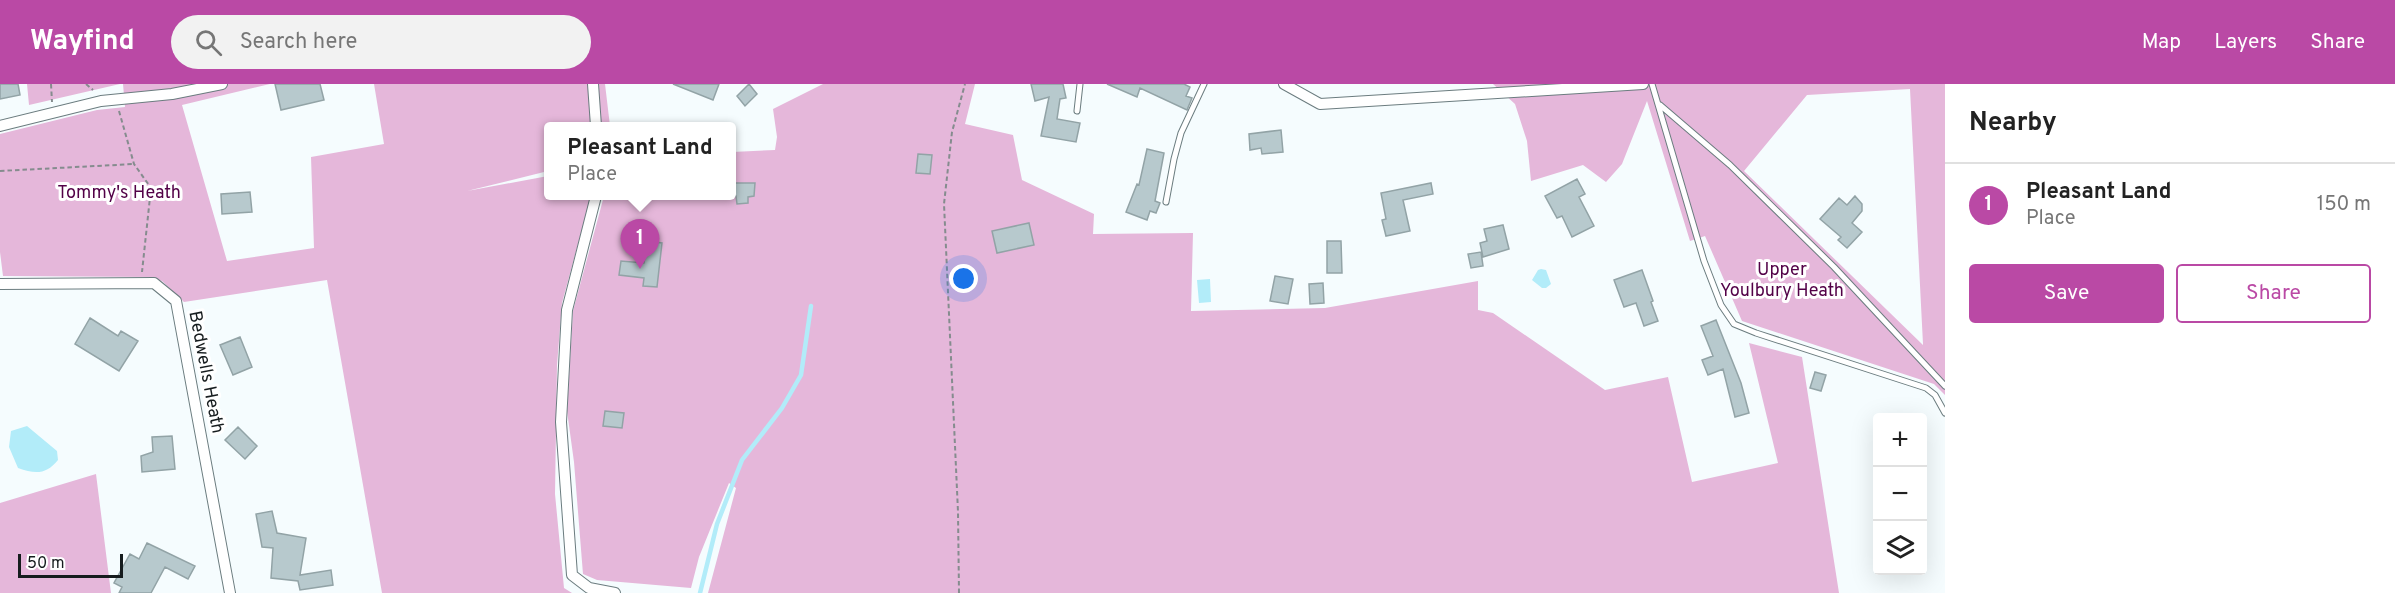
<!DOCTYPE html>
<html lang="en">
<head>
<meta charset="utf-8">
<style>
	body { margin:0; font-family:Overpass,sans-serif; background:#f2f2f2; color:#222 }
	.controls { position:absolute; right:18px; bottom:18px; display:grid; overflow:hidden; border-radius:6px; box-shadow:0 6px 24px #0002 }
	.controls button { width:54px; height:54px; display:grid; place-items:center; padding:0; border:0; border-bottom:2px solid #e0e0e0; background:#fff; color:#222; font:30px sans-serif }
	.scale { position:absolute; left:18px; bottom:15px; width:105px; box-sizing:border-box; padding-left:6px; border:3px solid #161c1e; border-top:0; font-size:16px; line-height:21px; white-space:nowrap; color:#161c1e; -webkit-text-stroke:4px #fff; paint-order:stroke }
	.you { position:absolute; left:964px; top:195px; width:21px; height:21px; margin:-15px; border:4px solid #fff; border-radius:50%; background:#1a73e8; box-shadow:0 0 0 9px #1a73e833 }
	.badge { display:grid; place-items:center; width:39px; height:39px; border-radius:50%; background:#ba49a5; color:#fff; font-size:20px; font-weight:700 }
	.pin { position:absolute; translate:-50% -50px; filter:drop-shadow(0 2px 3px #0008) }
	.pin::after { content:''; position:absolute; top:32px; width:21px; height:18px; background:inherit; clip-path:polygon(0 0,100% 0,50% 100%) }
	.popup { position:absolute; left:544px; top:38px; width:192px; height:78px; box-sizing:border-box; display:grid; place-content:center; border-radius:6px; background:#fff; filter:drop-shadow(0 2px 4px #0005); font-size:20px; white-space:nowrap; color:#767676 }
	.popup b { font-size:22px; color:#222 }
	.popup::after { content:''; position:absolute; left:50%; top:100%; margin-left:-12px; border:12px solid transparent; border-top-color:#fff }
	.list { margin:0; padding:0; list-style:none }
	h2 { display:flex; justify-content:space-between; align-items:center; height:78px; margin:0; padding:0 24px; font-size:26px }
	h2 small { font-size:20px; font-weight:400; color:#767676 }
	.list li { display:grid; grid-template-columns:39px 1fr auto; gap:18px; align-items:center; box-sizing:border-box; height:84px; padding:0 24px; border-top:2px solid #e0e0e0 }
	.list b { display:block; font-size:22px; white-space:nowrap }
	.list p { margin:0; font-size:20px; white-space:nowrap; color:#767676 }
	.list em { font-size:20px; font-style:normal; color:#767676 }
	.actions { display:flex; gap:12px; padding:18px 24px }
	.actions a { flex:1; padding:14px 0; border:2px solid #ba49a5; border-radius:6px; text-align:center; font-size:21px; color:#ba49a5 }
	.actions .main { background:#ba49a5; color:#fff }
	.icon { flex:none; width:33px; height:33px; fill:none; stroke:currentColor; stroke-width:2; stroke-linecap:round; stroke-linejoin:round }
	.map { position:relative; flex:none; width:1945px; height:509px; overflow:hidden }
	header { display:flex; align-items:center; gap:36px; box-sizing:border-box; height:84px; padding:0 30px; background:#ba49a5; color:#fff }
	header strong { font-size:28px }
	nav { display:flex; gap:33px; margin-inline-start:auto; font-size:21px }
	.search { width:420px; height:54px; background:#f2f2f2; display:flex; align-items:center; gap:15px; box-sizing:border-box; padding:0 21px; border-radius:33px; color:#767676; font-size:22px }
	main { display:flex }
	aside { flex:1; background:#fff }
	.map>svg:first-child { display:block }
	.green { fill:#e5b7da; fill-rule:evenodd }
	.water { fill:#b2ecf9 }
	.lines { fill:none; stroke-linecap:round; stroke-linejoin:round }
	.stream { stroke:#b2ecf9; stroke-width:4.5 }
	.building { fill:#b7c9cd; stroke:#92a3a6; stroke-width:1.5 }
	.lane-casing { stroke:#6b7c7f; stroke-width:7 }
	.street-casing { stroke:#6b7c7f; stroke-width:12 }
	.path { stroke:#858c8e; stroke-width:2; stroke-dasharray:4.5 3; stroke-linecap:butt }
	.lane { stroke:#fff; stroke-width:5 }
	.street { stroke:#fff; stroke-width:10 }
	.labels { text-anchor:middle; stroke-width:6; stroke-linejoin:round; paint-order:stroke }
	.park-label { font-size:18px; fill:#520147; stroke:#fff }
	.street-label { font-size:18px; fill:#161c1e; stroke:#fff }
</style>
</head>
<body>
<header>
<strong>Wayfind</strong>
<div class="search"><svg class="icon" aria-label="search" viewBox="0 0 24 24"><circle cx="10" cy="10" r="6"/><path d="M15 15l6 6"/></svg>Search here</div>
<nav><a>Map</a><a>Layers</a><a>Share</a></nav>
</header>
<main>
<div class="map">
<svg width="1945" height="509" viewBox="0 0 1945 509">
	<rect width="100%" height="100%" fill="#f5fcfe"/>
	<path class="green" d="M27,0H120L29,21Z
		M123,0H270L182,21L227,177L314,164L311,73L384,60L374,0H605L610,42H548V87L467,107L548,92V112H591L562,219L557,281L555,410L564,504L572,509H382L327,196L184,218L162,197L150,193L3,192L0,168V50L97,26L125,23Z
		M823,0H975L965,40L1013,51L1022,96L1094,130L1093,150L1193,149L1191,227L1325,224L1478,197V226L1493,229L1605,306L1668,293L1692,398L1778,379L1749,259L1802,273L1839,509H708L736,404L729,399L699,473L691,504L597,496L583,490L574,378L567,327L573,227L604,112H732V68L775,66L777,53L773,25Z
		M1493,0H1945V311L1934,300L1742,237L1705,152L1690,157L1647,17L1622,80L1606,98L1583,81L1531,97L1527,57L1515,20ZM1910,5L1923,260V261L1744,87L1807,11Z
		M96,390L111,509H0V419Z"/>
	<path class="water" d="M1541,185L1546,186L1551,200L1546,204H1542L1532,196L1538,186Z
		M1210,195L1211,218L1199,219L1197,196Z
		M27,342L57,367L58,376C46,391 35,390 18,384L9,363L11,347Z"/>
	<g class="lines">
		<path class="stream" d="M700,509L717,440L742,376L782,324L801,291L811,222"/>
	</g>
	<path class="building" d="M0,0H18L20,11L0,15Z
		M275,0H320L324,16L281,26Z
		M673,0H719L713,16Z
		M749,0L757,10L745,22L737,12Z
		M1031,0H1063L1066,14L1060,15L1057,35L1080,39L1076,58L1041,52L1049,13L1035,17Z
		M1107,0H1184L1190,3L1186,12L1192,14L1187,26L1140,4L1137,13Z
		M1281,46L1283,68L1262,70L1261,64L1250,66L1249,50Z
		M1147,65L1164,69L1155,117L1160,119L1156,129L1150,127L1147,136L1126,128L1137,100L1139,101Z
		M918,70L932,71L930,90L916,89Z
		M1577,95L1585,110L1579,113L1594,142L1572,153L1562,132L1557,134L1545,112Z
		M732,99H755L754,112L748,113V119L737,120L736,112H732Z
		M1431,99L1433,110L1403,116L1410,147L1386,152L1382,136L1386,135L1381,109Z
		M250,108L252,128L222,130L221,110Z
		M1855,112L1862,120V127L1852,139L1862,148L1847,164L1838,156L1841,153L1820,135L1839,114L1847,121Z
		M1029,139L1034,161L997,169L992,147Z
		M1503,141L1509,165L1483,173L1480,159L1487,157L1484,145Z
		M647,157L662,159L657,203L643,202L644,194L619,191L621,177L644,179Z
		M1327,157H1341L1342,189H1327Z
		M1481,168L1483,182L1471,184L1468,170Z
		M1642,186L1653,217L1651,218L1658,237L1644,242L1636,219L1624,223L1614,196Z
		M1275,192L1293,195L1288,220L1270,217Z
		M1323,199L1324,219L1310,220L1309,200Z
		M90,234L118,252L121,247L138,257L119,287L75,260Z
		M1716,236L1741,299L1749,329L1735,333L1723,285L1708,291L1702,276L1713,272L1701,242Z
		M240,253L252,283L233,291L220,261Z
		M1815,288L1826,291L1821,307L1810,304Z
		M605,327L624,329L622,344L603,342Z
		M238,343L257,362L245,375L225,356Z
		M172,352L175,385L142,388L141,372L153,368L152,353Z
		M272,427L277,449L306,454L300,491L331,486L333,501L300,506L298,497L271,494L273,464L262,463L256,430Z
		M147,459L195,482L188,495L165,483L151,509H119L122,503L114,499L130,470L139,475Z"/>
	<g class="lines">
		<defs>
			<path id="lane" d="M1652,0L1704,177L1721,221L1734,240L1756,249L1926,304L1935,311L1945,329
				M1660,21L1730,81L1834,183L1945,302
				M1077,27L1080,0
				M1166,118L1174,75L1181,49L1204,0"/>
			<path id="street" d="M593,0L596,42
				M1284,0L1320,20L1643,0
				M0,42L101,17L172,10L222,0
				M596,112L567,226L561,338L572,491L589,504L615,509
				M0,200L154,199L176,217L230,509"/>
		</defs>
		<use href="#lane" class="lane-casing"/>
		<use href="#street" class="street-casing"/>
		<path class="path" d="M51,0L52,18
			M86,0L93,6
			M119,27L134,80L151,104L142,188
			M0,87L134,80
			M959,509L958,428L944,120L952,48L965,0"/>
		<use href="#lane" class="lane"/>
		<use href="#street" class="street"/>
	</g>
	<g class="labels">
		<g class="park-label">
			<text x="119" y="114">Tommy's Heath</text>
			<text x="1782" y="191">Upper<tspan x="1782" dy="21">Youlbury Heath</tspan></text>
		</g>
		<g class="street-label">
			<text transform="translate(207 288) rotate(79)" y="6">Bedwells Heath</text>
		</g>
	</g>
</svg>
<div class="controls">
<button>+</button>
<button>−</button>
<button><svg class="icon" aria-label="layers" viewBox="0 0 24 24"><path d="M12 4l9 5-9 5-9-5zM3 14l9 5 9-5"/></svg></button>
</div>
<div class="scale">50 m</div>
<div class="you"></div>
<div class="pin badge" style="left:640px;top:185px">1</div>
<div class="popup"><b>Pleasant Land</b>Place</div>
</div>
<aside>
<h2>Nearby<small></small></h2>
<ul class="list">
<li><span class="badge">1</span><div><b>Pleasant Land</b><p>Place</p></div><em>150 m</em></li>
</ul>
<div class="actions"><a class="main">Save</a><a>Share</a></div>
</aside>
</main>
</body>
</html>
